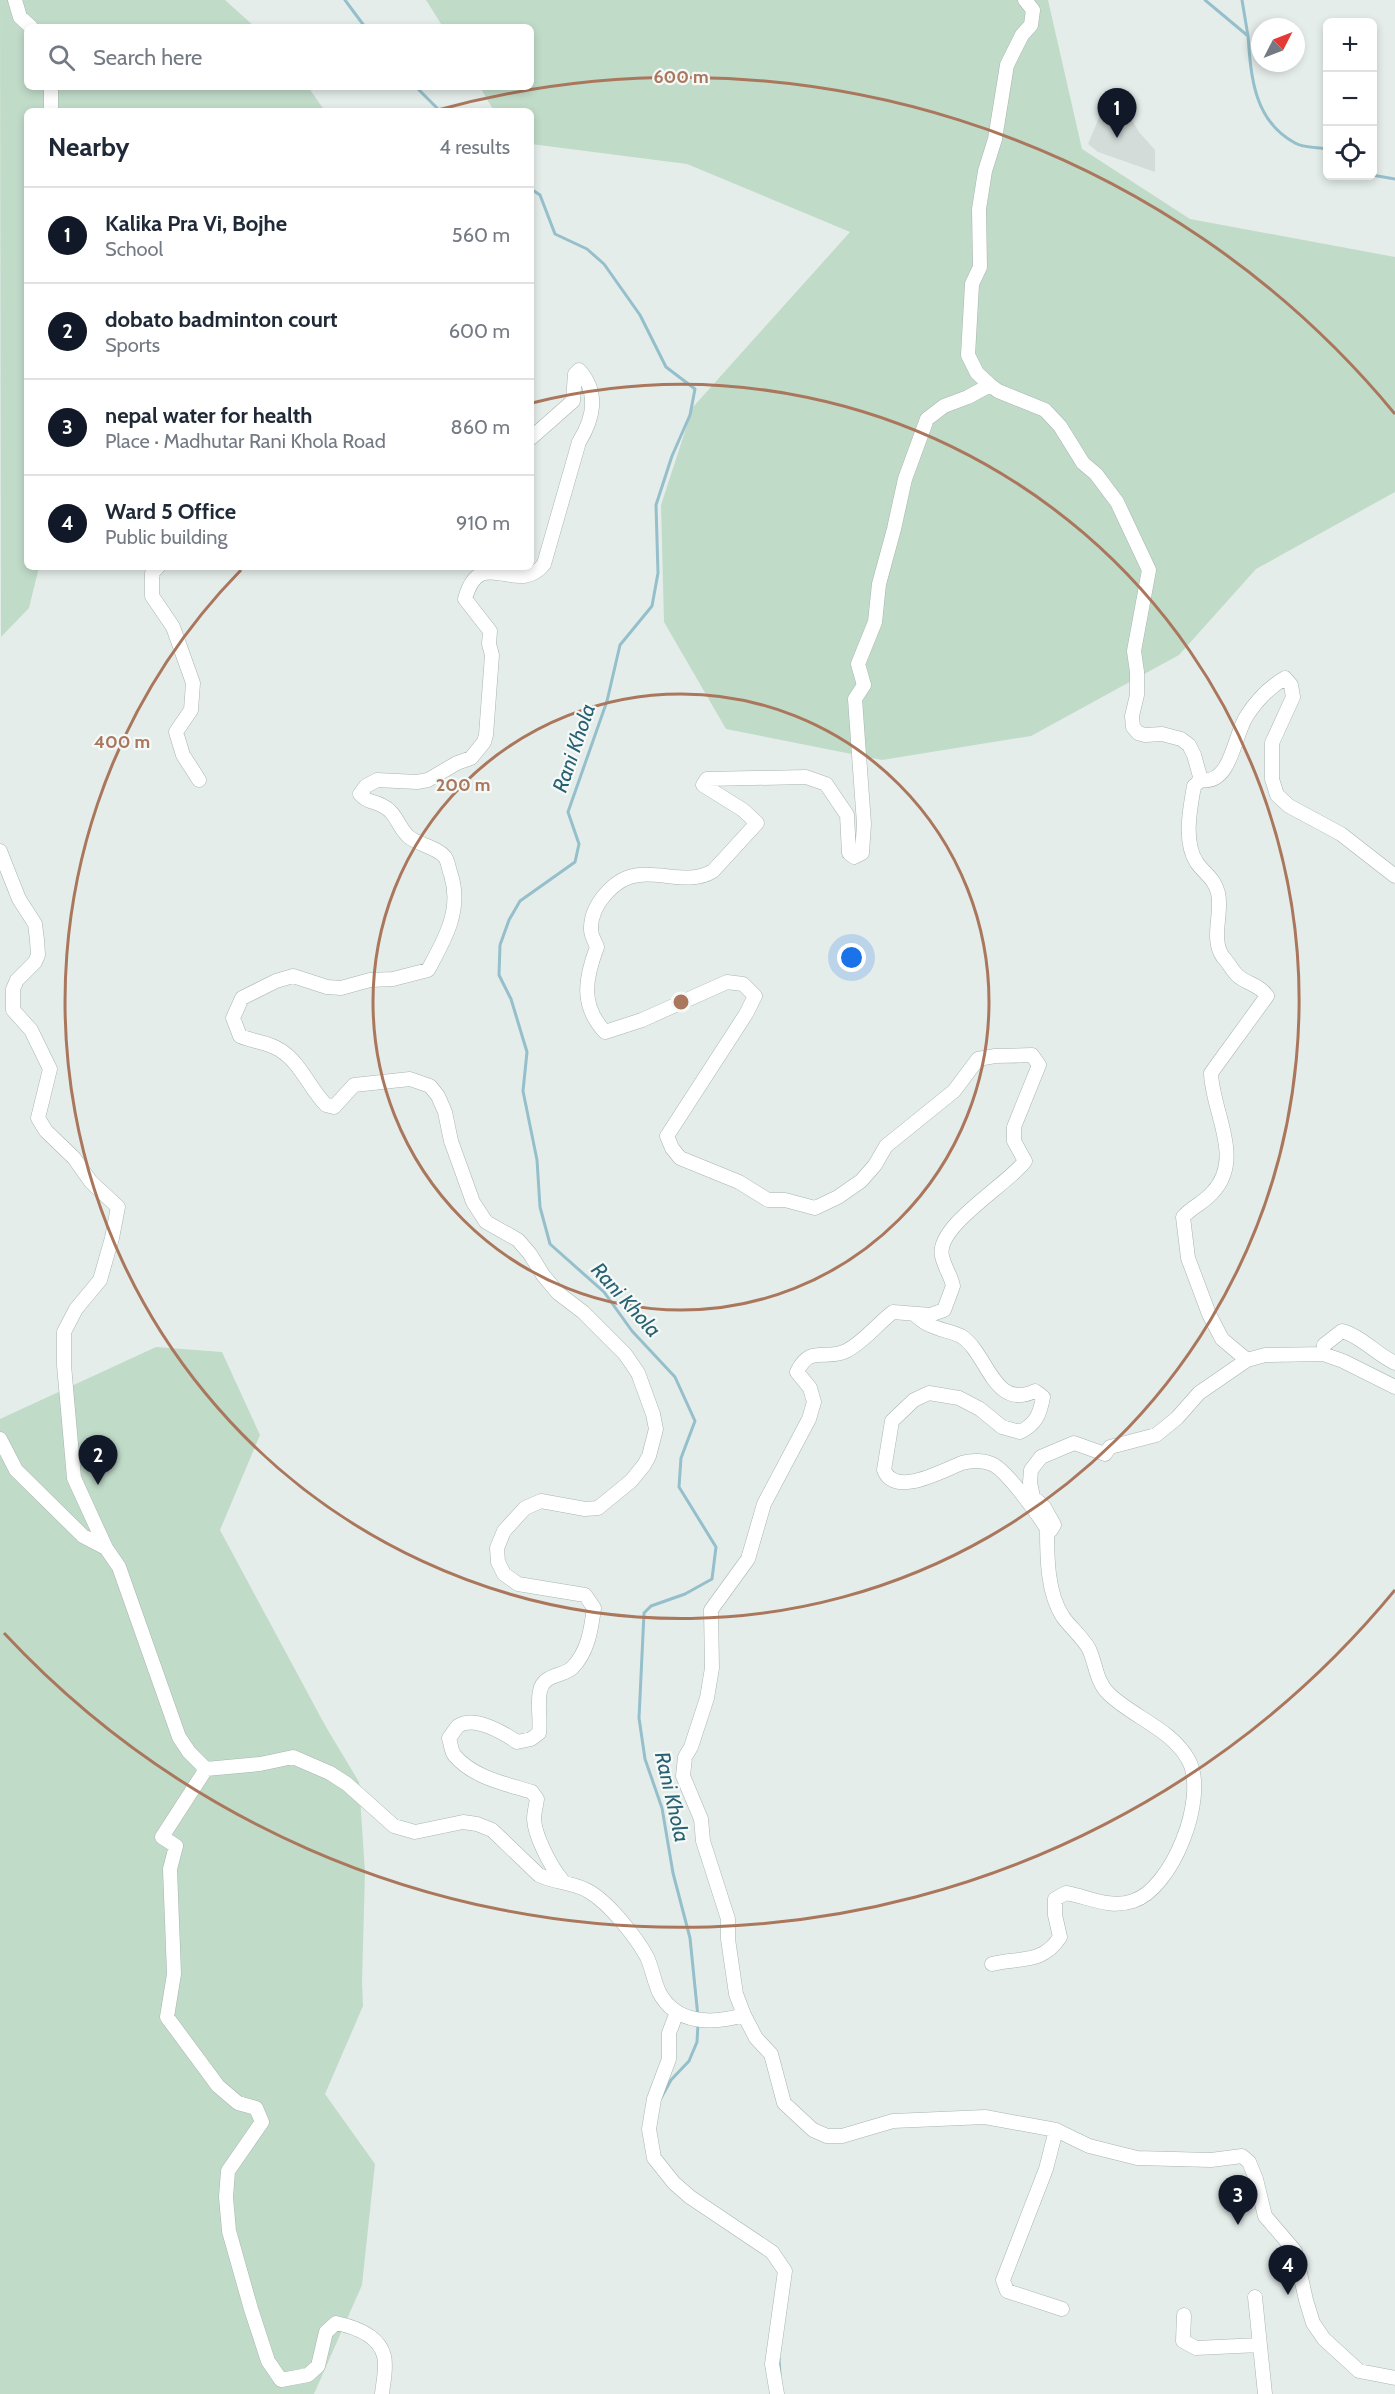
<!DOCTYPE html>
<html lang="en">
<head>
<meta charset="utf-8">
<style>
	body { margin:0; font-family:Cabin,sans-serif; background:#f6f6f7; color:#1f2937 }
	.controls { position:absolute; right:18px; top:18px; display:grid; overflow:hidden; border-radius:9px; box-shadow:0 3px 9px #0003 }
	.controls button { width:54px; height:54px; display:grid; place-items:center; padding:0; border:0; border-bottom:2px solid #e0e1e3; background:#fff; color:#1f2937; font:30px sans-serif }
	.compass { position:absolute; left:1251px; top:18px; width:54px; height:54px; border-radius:50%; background:#fff; box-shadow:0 3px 9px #0003; rotate:48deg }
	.you { position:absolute; left:852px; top:958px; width:21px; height:21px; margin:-15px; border:4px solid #fff; border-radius:50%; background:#1a73e8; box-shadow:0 0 0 9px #1a73e833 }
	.badge { display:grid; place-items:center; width:39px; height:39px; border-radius:50%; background:#111827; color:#fff; font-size:20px; font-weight:700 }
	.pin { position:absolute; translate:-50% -50px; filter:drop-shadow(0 2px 3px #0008) }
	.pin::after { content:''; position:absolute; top:32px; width:21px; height:18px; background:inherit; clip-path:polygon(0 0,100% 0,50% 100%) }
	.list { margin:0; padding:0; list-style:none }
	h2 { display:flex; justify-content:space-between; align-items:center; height:78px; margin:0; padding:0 24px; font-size:26px }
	h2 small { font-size:20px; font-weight:400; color:#747a83 }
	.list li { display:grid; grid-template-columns:39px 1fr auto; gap:18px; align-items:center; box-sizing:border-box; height:96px; padding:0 24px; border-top:2px solid #e0e1e3 }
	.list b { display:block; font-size:22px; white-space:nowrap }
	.list p { margin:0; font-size:20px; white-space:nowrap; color:#747a83 }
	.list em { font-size:20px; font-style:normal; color:#747a83 }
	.icon { flex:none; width:33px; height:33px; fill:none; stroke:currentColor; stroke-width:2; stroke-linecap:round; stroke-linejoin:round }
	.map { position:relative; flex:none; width:1395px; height:2394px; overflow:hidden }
	.search { position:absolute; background:#fff; box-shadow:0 3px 9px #0003; left:24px; top:24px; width:510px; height:66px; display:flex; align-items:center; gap:15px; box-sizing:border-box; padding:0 21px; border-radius:9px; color:#747a83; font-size:22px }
	.panel { position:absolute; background:#fff; box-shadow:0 3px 9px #0003; left:24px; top:108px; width:510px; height:462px; border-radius:9px }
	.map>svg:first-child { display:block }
	.built { fill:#d3dcd9 }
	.green { fill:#c1dbc9 }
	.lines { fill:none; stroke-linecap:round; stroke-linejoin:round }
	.stream { stroke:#94bfcb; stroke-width:3 }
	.minor-casing { stroke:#a8b5b1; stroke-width:15 }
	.minor { stroke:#fff; stroke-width:14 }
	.ring { fill:none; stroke:#aa775d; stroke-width:3 }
	.labels { text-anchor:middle; stroke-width:4.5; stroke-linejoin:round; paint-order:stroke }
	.water-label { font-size:21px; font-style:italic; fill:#276172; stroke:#f5f9f8 }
	.centre { fill:#aa775d; stroke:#f5f9f8; stroke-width:3 }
	.ring-label { font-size:18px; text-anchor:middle; font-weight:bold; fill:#aa775d; stroke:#f5f9f8; stroke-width:4.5; stroke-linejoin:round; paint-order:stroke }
</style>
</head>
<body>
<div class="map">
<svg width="1395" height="2394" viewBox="0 0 1395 2394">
	<rect width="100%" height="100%" fill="#e5edea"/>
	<path class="built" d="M1124,106L1139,132L1155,150V172L1098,152L1088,144L1103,108Z"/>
	<path class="green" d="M0,0H225L255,27H27V87H308L325,111H27V567H39L29,608L1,637Z
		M426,0H1048L1082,149L1190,219L1395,257V492L1256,569L1179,655L1031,736L882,760L726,729L664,622L661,505L693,407L850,232L687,164L531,144V111H494L480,87H531V27H443Z
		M156,1347L222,1352L260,1435L220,1530L326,1727L359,1782L365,1872L362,1982L363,2006L325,2094L375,2164L362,2285L314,2394H0V1419Z"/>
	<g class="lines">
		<path class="stream" d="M345,0L365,27
			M1205,0L1248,36C1251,77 1254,121 1295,143C1303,148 1318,147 1328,149
			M1242,0L1248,36
			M416,87L440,111
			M1372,175L1395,179
			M531,189L540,195L555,234L587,249L604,264L640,315L666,367L695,389L690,415L672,456L656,505L658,573L652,606L620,645L607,701L568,812L579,844L575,862L520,901L509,920L500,945L499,975L511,999L527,1052L523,1091L537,1160L540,1207L550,1244L604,1292L632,1331L675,1377L695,1421L681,1458L679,1487L716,1547L712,1579L685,1594L651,1606L644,1613L639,1718L645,1759L662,1808L673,1873L690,1938L698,2017
			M661,2098L671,2080L689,2061L697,2042L698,2023
			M779,2358L780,2375"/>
		<defs>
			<path id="minor" d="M15,0L20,17L31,27
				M1025,0L1033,10L1031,25L1022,35L1007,65L995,139L985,171L979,209L980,267L972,284L968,355L977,373L990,385L998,391L1045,410L1060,426L1083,463L1096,474L1117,502L1149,570L1134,651L1137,672V695L1132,716L1133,727L1138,733L1145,735L1162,734L1181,739L1189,745L1194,755L1201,780
				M51,87V111
				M531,438L573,401L575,374L579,370C599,392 594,418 579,442L544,564C518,598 480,543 465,599L490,631L489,644L492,655L486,735L484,742L471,758L457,763L428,780L417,782L377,780L366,786L360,794C369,804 373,800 383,806C397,813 398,828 409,837C419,845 437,847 445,857C448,861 449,870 451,875C462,910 445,939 428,970L393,979L370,980L341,988L327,987L293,976L276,981L242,998L233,1018L240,1036C254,1042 268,1042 280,1050C301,1063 309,1088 326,1105L334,1107L354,1085L410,1079L430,1086L438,1096L445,1112L451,1141L473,1202L486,1222L518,1240L530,1254L543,1275L558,1293L583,1312L625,1354L638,1373L653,1414L656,1429L649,1456L644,1465L631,1481L598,1508L585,1509L541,1501L525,1508L504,1531L497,1548L498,1562L504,1574L518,1584L585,1595L594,1608C591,1630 588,1652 572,1668C562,1677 543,1674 540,1691C537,1705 541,1720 539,1733L531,1739L517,1742C504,1733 474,1715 458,1726C455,1729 452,1735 449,1738C451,1744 451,1752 455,1756C474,1778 507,1784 532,1792L537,1799C536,1806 534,1813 534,1819C535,1837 551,1867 562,1880
				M158,567L152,573V596L173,627L193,683L191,710L176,732L183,755L199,780
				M0,851L19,899L35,924L37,940L38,955L35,962L17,980L13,989V1010L31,1030L50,1069L38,1118L46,1131L74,1158L91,1182L118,1207L112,1238L100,1280L76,1309L64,1332V1365L74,1478L106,1548
				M914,1314C919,1318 924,1323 930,1325C939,1330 951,1331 961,1336C988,1353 993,1411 1035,1391L1043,1397C1040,1414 1036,1424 1020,1432L1002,1427L980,1409L959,1398L929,1393L914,1400L892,1421L884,1470C895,1498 943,1470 962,1463C972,1460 985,1460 994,1465C1008,1473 1038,1514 1047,1529L1051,1530L1054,1525L1044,1507L1033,1497L1030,1482L1031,1470L1041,1457L1074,1443L1105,1454L1110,1447L1156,1435L1177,1418L1199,1393L1247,1360L1265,1355L1323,1354L1343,1361L1395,1387
				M1323,1354L1324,1345L1342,1331C1361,1336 1376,1354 1395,1363
				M1247,1360L1222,1339L1209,1314L1188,1258L1183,1217C1192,1207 1203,1203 1212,1193C1245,1159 1212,1112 1211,1073L1267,996C1259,984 1246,984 1237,975C1232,970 1228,962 1223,957C1210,939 1223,912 1218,893C1215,879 1205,874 1197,863C1183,842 1190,809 1194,786L1201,780C1231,785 1234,736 1246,717C1256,701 1268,688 1285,678L1291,685L1293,697L1272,743V779L1277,795L1289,806L1341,834L1395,876
				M0,1439L16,1470L83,1536L106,1548L119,1567L179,1737L189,1752L206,1769L260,1764L293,1757L330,1773L347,1784L394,1826L415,1832L463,1822L477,1824L492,1830L539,1875C554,1883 575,1882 590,1892C610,1904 636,1937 647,1957C652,1968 654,1981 659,1992C676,2025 713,2024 744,2015L756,2038L771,2054L784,2103L813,2130L827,2136H842L893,2121L985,2117L1056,2130L1089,2146L1137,2158L1211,2160L1242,2156L1249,2162L1256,2179L1265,2216L1295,2251L1306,2300L1313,2323L1324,2339L1359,2371L1395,2378
				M206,1769L162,1837L176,1846L170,1869L174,1974L167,2017L218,2086L238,2103L256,2108L262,2122L228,2171L226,2197L229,2231L251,2309L268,2361L281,2380L308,2375L318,2366L326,2332L336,2323C355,2327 379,2335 384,2356C387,2367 383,2383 382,2394
				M992,1964C1019,1957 1042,1965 1060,1937L1055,1915V1899L1066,1893C1089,1897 1110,1909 1133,1901C1172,1889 1208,1798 1189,1761C1172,1729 1134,1718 1109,1694C1096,1682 1096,1664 1089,1649C1083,1638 1071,1628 1063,1617C1047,1593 1047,1556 1047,1529
				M677,2012L669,2033V2059L654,2099L649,2129L654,2158L674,2183L690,2197L772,2252L785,2271L772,2364L777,2394
				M744,2015L736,1994L728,1939V1919L703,1841L701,1819L683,1776L685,1757L691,1747L707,1698L712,1668L711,1610L748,1559L764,1504L809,1419L814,1402L810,1388L797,1372C810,1344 826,1361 846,1351C864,1342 877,1324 893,1312L930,1315L944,1310L953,1286C951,1276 944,1266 942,1256C935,1226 1010,1183 1025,1161L1014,1141V1127L1039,1065L1032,1055L995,1056L978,1059L954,1091L886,1146L875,1165L861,1181L838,1197L815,1208L785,1200H768L739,1182L680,1158L672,1148L667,1136L746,1014L755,996L743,984L727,982L642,1020L605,1032C580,1005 585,979 597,947C595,942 591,935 591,930C590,905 615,877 639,875C664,872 690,885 713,871L757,823L743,810L703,785L707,779L806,777L826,784L847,815L849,853L854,857L862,853L864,824L855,699L864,685L858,664L875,622L879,584L894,529L905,479L927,419L944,406L968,397L990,385
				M1056,2130L1046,2169L1003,2280L1007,2291L1062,2309
				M1255,2297L1265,2394
				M1184,2315L1183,2341L1196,2348L1259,2345"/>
		</defs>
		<use href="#minor" class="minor-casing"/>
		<use href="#minor" class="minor"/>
	</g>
	<g class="ring">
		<circle cx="681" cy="1002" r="308"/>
		<path d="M532 403A617 617 0 1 1 241 570"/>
		<path d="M1395 1590A925 925 0 0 1 4 1633M434 111A925 925 0 0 1 1395 414"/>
	</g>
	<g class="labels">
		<g class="water-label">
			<text transform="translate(574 748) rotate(-71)" y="7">Rani Khola</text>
			<text transform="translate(626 1300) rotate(48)" y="7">Rani Khola</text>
			<text transform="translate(672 1797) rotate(77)" y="7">Rani Khola</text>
		</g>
	</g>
	<circle cx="681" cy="1002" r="9" class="centre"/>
	<g class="ring-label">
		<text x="681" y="83">600 m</text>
		<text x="122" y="748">400 m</text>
		<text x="463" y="791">200 m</text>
	</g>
</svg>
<div class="controls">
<button>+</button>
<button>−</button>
<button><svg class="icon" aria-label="locate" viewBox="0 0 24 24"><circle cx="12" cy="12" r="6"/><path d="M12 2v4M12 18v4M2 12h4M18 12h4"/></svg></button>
</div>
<svg class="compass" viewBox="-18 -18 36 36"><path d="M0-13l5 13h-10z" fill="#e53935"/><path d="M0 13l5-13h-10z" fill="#747a83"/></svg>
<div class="you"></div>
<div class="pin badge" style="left:1117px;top:138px">1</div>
<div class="pin badge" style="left:98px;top:1485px">2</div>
<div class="pin badge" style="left:1238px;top:2225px">3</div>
<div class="pin badge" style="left:1288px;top:2295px">4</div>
<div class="search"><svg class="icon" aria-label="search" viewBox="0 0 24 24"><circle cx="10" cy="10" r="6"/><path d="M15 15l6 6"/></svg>Search here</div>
<section class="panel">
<h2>Nearby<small>4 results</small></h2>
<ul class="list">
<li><span class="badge">1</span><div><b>Kalika Pra Vi, Bojhe</b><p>School</p></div><em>560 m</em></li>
<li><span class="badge">2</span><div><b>dobato badminton court</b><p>Sports</p></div><em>600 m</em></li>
<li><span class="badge">3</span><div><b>nepal water for health</b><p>Place · Madhutar Rani Khola Road</p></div><em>860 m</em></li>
<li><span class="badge">4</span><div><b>Ward 5 Office</b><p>Public building</p></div><em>910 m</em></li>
</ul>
</section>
</div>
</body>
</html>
